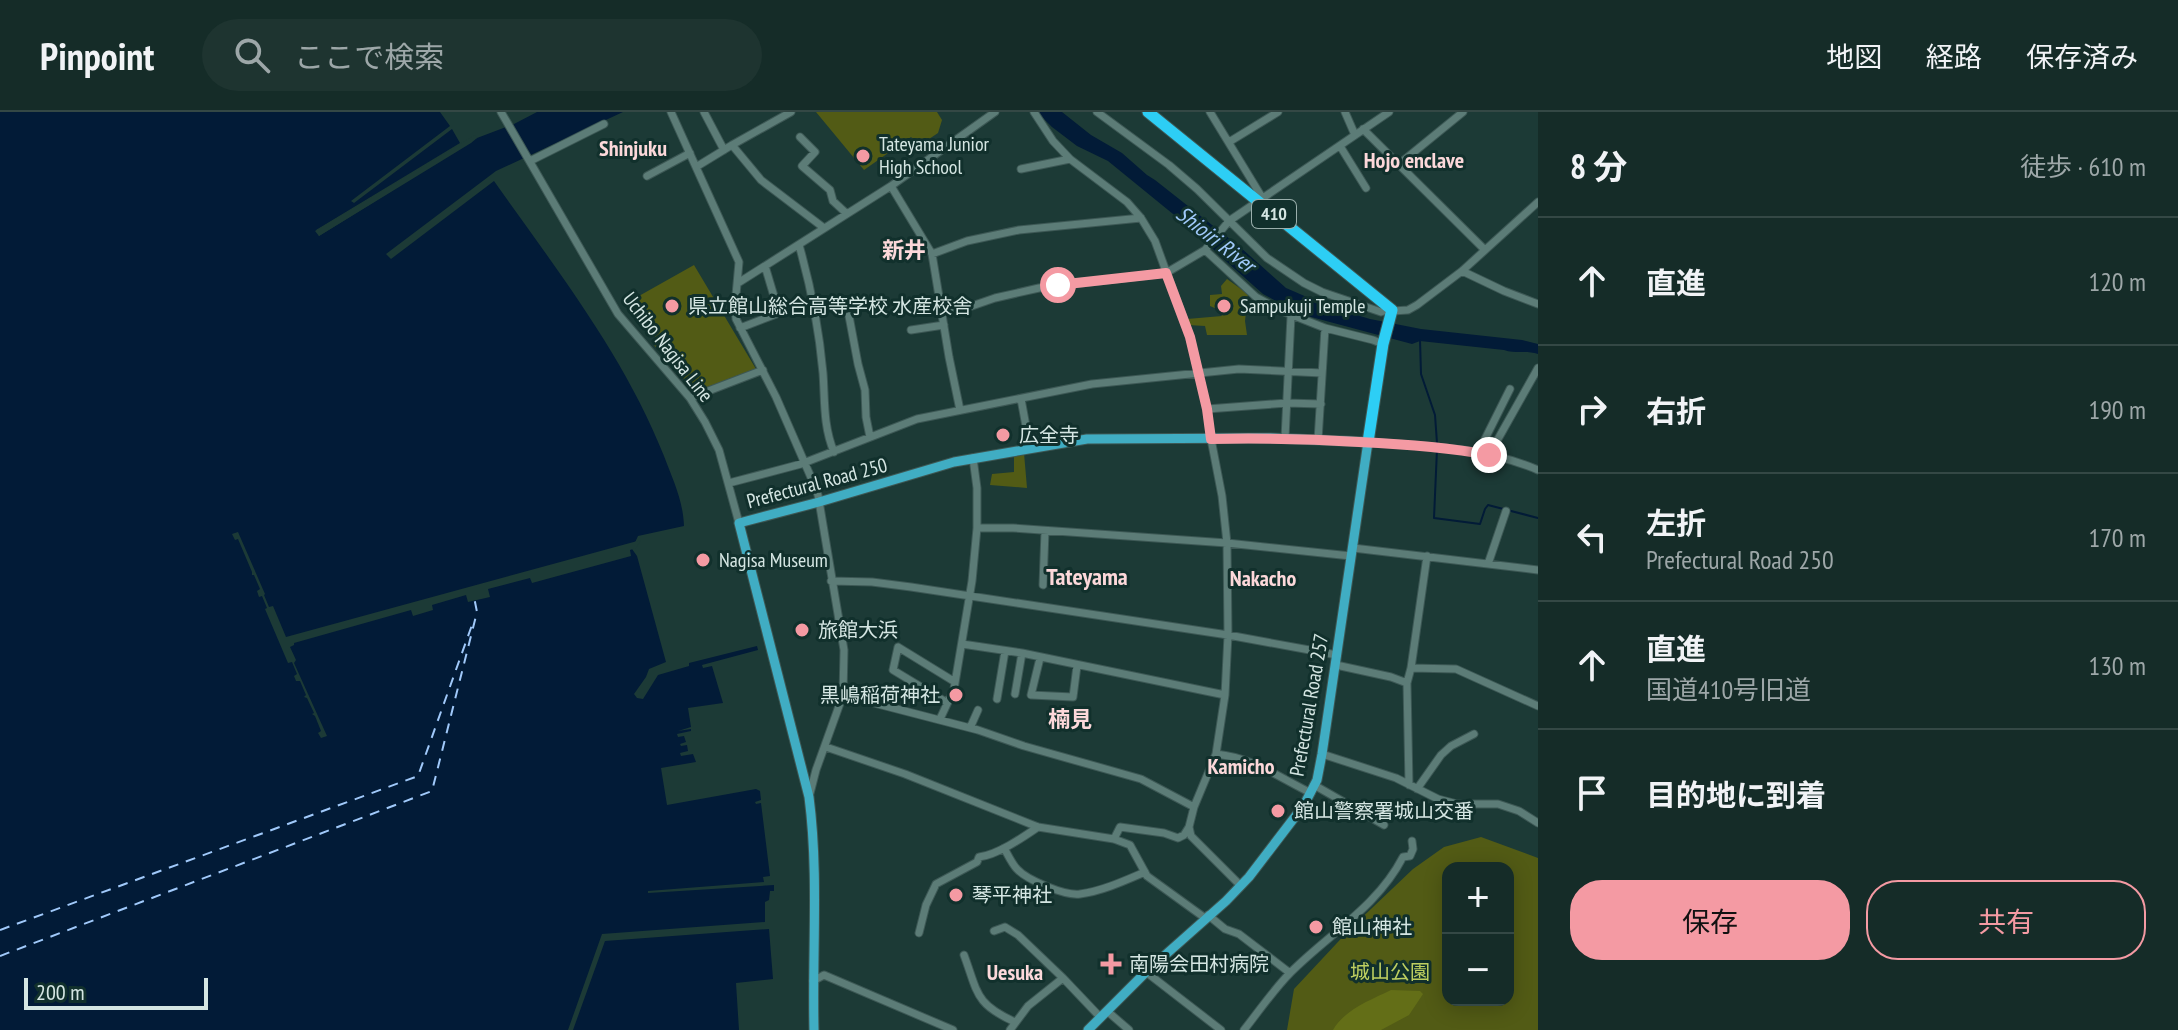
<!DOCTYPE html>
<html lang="ja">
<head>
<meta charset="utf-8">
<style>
	body { margin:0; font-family:"PT Sans Narrow","Noto Sans JP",sans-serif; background:#1e3430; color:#f1f3f6 }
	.controls { position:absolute; right:24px; bottom:24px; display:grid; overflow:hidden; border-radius:16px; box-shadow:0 4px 20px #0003 }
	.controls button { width:72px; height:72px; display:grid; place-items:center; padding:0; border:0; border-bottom:2px solid #344845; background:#152c28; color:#f1f3f6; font:40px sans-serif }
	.scale { position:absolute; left:24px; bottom:20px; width:184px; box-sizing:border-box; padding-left:8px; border:4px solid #d5e6e3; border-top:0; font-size:22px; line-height:28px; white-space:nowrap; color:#d5e6e3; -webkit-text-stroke:6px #11302c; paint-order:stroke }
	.stop { position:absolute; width:24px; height:24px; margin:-18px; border:6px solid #f49aa3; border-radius:50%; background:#fff }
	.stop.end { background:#f49aa3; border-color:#fff; box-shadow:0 2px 8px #0008 }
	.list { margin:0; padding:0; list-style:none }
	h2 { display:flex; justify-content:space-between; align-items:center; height:104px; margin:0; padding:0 32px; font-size:34px }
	h2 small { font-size:26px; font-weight:400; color:#9da7a8 }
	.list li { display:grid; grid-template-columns:52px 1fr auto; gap:24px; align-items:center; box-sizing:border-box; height:128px; padding:0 32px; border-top:2px solid #344845 }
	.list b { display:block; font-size:30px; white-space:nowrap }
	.list p { margin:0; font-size:26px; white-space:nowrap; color:#9da7a8 }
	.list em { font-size:26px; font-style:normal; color:#9da7a8 }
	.actions { display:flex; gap:16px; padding:24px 32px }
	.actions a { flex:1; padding:18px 0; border:2px solid #f49aa3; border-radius:32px; text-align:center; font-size:28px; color:#f49aa3 }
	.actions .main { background:#f49aa3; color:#111 }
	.icon { flex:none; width:44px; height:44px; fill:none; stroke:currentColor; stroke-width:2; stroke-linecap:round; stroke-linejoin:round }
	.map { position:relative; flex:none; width:1538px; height:918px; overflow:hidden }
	header { display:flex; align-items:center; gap:48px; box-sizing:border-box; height:112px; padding:0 40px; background:#152c28; border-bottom:2px solid #344845 }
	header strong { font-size:38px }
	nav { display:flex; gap:44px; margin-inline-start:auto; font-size:28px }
	.search { width:560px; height:72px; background:#1e3430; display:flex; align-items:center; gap:20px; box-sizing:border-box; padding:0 28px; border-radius:44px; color:#9da7a8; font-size:30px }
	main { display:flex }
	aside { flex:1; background:#152c28 }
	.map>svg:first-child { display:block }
	.green { fill:#525b15; fill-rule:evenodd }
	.forest { fill:#636e17 }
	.water { fill:#021b37 }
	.pier { fill:#1c3a36 }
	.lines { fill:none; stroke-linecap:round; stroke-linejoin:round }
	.stream { stroke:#021b37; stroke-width:2 }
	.ferry { stroke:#a0c9fa; stroke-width:2; stroke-dasharray:10 8; stroke-linecap:butt }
	.minor-casing { stroke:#3d5855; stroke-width:9 }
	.major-casing { stroke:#3d5855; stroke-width:11 }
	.highway-casing { stroke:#3d5855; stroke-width:13 }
	.minor { stroke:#5c7c77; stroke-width:7 }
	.major { stroke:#40adc3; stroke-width:9 }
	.highway { stroke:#2dcef5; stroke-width:11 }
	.route { stroke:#f49aa3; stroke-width:10 }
	.poi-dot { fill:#f49aa3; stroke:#11302c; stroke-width:3 }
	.labels { text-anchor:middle; stroke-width:6; stroke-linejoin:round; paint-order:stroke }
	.shield { fill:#11302c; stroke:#9aafac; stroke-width:2 }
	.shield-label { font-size:18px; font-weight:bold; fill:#d5e6e3 }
	.poi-label { font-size:20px; fill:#d5e6e3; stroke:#11302c; text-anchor:start }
	.street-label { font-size:20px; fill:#d5e6e3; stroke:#11302c }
	.park-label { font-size:20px; fill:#becf60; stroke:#11302c }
	.neighbourhood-label { font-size:22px; font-weight:bold; fill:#fcd8da; stroke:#11302c }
	.water-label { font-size:22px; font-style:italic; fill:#a0c9fa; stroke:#11302c }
	.quarter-label { font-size:24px; font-weight:bold; fill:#fcd8da; stroke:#11302c }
</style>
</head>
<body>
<header>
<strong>Pinpoint</strong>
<div class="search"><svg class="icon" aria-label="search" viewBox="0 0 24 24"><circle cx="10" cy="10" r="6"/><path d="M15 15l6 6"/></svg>ここで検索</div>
<nav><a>地図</a><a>経路</a><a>保存済み</a></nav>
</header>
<main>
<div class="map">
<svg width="1538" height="918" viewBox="0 0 1538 918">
	<rect width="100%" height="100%" fill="#1c3a36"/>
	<path class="green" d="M816,0H937L942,8L938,21L920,33L911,25L864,58Z
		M694,153L756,257L695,280L654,233L658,228L630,195V189Z
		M1227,167L1248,182L1245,209L1247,223H1207L1205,214L1188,213L1187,207L1222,204L1217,197L1210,194V183L1222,182L1221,174Z
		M1024,341L1027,376L990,373L992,362L1014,360V345Z
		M1481,725L1538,746V918H1287L1294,877L1351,816L1413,757L1444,735ZM1448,756H1508V888H1448Z"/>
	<path class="forest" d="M1391,878L1420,879L1423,882L1409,903L1381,918H1333C1345,897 1371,888 1391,878Z"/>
	<path class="water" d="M0,0H440L450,14L351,89L354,91L452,17L460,31L316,118L319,124L477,26L514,12L537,0H623L496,59L386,142L391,147L494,69C556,157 624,243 664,344C673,368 683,388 684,414L638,424L632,437L637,444L666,550L649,557L646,565L634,582L637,586L643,587L658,563L689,554V551L757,534L758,538L702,553L703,556L712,554L723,591L688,596L691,615L678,619L691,617V619L677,622L678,625L684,624L686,630L680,632L681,634L687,633L688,639L680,641L681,644L693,642L696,650L661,656L667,693L756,677L760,679L761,688L755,690L756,692L761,691L770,764L763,765L764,770L648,779V781L774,773V779H770L769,788L765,790V810L602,822L568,918H0Z
		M1037,0H1062L1091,23L1122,41L1147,63L1155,68L1240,135L1286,176L1330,195L1370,207L1421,217L1522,228L1538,232V242C1526,238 1515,242 1504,238L1420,229L1412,232L1300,202L1263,182L1218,142L1200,124L1108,49L1077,34L1052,15Z
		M769,817L773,867L736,871L739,918H573L605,829Z"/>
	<path class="pier" d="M475,23L477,26L471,31L319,124L315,119Z
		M238,420L265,482L264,483L269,495L273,494L286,525L641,428L636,436L630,438L631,444L532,471L530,466L488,477L490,485L468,490L466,483L432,493L433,498L413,504L411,498L294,531V533L290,535L296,548L294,551L327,624L321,626L318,621L321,619L315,604L312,602L314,601L307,586L304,585L306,583L300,569H296L294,564L297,562L292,550L288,551L265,497L267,496L262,484L259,485L257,479L260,477L254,463H252V460L238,427L235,428L232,422Z"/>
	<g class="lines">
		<path class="stream" d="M1420,228L1421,262L1435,303L1437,331
			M1437,337L1434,406L1480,412L1485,397L1488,393L1538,406"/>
		<path class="ferry" d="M0,818L418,664L472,513
			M0,844L432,679L477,500L474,485"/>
		<defs>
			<path id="minor" d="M501,0L618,202L690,286L705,310L719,338L739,411
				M671,0L739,150L735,194L736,207L776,285L813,370L818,383L844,538L843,583L816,658L809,685
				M704,0L724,38
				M1034,0L1053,29L1070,47L1127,90L1141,106L1155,129L1190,225L1207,297L1211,327L1222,384L1227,431L1228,523L1225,583L1216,642L1194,695L1189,715L1191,724L1241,774
				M1097,0L1169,53L1197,77L1267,146L1304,171L1322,180L1381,200L1390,197
				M1210,0L1263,87
				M1345,0L1355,23
				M1363,17L1485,138
				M800,25L815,40L802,54L830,78L833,89L846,101
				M1229,30L1278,0
				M732,33L761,68L824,116
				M1340,34L1366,76
				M530,49L604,12
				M1398,53L1463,0
				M696,55L732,33L791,0
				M1021,57L1070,47
				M647,64L690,41
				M891,74L932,142L949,245L960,298
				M799,133C811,175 819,217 823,261C825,288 823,314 834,340
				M1205,138L1256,185L1282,199L1325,216L1373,228L1383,232
				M932,142L967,129L1019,118L1141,106
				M1462,159L1504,179L1538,192
				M738,171L891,74L995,0
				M942,199L969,195L995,186L1039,176L1166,161L1205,138L1229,109L1389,0
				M1393,199L1408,198L1417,193L1462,159L1538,90
				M849,204L858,252L865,278L866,305L870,325
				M740,216L779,201L765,154
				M911,218L944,213
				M690,286L763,258
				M1021,287L1030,336
				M1207,297L1287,291L1321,292
				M1285,326L1291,204
				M1318,328L1325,216
				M1368,330C1425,334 1484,335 1538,358
				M1478,341L1510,277
				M1489,343L1538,256
				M729,371L801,352L917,307L1092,272L1239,257L1322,261
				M977,416H1013L1227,431L1351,444
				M1353,436L1538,458
				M1488,452L1506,399
				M831,469L872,470L911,475L1228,523L1337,543
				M1043,473L1045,419
				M962,532L1022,541L1225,583
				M1040,546L1031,583L1073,585L1077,554
				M1336,553L1391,565L1407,571L1409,673
				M1411,556L1456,557L1538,594
				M1407,571L1411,556L1427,444
				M1015,582L1022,541
				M843,583L978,618L1024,634L1141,667L1194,695
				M997,587L1005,539
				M946,590L893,558L898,535L955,570
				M940,607L954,577L972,469L977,416V376L973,346
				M970,616L978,598
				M826,635L905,662L1038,715L1114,727L1130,733L1147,764L1205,806
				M1216,642C1254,646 1278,665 1311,681
				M1322,642L1396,666L1438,687L1457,692H1498L1519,699L1538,711
				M1314,673L1384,713
				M1417,677L1441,643L1451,634L1474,622
				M1114,727L1120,715L1164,721L1178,726L1184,723L1189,715
				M1004,736C1008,743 1012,752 1017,757C1027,768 1065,784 1080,782C1102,779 1124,769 1145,760
				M1208,803L1225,817L1239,822L1290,861
				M994,819L1005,815L1018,823L1063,866L1101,906
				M919,821L926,793L936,772L977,750L979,745C997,743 1022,726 1038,715
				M964,843C978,881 975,892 1015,910
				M1146,860L1221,918
				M813,869L824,863L953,918
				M1107,899L1129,918
				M1010,918L1028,894L1063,866
				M1244,918C1259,899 1274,877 1291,860C1330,821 1377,795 1403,745L1410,744L1413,737L1412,729"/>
			<path id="major" d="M814,918C812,841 819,762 809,685L739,411L819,390L954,350L1087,327L1271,326L1368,330L1322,642L1317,668L1304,693L1249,765L1226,789L1146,860L1088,918"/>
			<path id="highway" d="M1148,0L1392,198L1383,232L1368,330"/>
		</defs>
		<use href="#minor" class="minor-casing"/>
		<use href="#major" class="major-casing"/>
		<use href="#highway" class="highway-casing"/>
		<use href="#minor" class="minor"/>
		<use href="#major" class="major"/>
		<use href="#highway" class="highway"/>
	</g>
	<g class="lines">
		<path class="route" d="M1058,173L1166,161L1190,225L1207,297L1211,327C1260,326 1310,327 1359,330C1403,332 1446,335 1489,343"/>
	</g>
	<g class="poi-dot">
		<circle cx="863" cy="44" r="8"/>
		<circle cx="672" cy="194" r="8"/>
		<circle cx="1224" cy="194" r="8"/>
		<circle cx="1003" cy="323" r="8"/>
		<circle cx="703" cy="448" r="8"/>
		<circle cx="802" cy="518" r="8"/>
		<circle cx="956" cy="583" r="8"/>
		<circle cx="1278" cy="699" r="8"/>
		<circle cx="956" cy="783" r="8"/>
		<circle cx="1316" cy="815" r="8"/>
		<path d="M1107 840h8v8h8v8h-8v8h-8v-8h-8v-8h8z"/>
	</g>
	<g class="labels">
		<rect class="shield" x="1252" y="88" width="44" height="28" rx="6"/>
		<g class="shield-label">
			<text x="1274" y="108">410</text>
		</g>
		<g class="poi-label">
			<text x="879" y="39">Tateyama Junior<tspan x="879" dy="23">High School</tspan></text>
			<text x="688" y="201">県立館山総合高等学校 水産校舎</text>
			<text x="1240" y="201">Sampukuji Temple</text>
			<text x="1019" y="330">広全寺</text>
			<text x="719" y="455">Nagisa Museum</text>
			<text x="818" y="525">旅館大浜</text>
			<text x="940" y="590" text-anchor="end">黒嶋稲荷神社</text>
			<text x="1294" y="706">館山警察署城山交番</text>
			<text x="972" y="790">琴平神社</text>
			<text x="1332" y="822">館山神社</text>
			<text x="1129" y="859">南陽会田村病院</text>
		</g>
		<g class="street-label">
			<text transform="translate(668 235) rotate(52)" y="7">Uchibo Nagisa Line</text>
			<text transform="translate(817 371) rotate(-15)" y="7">Prefectural Road 250</text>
			<text transform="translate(1309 593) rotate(-80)" y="7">Prefectural Road 257</text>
		</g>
		<g class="park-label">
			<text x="1390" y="867">城山公園</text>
		</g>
		<g class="neighbourhood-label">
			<text x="633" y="44">Shinjuku</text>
			<text x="1414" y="56">Hojo enclave</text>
			<text x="904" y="146">新井</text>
			<text x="1263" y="474">Nakacho</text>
			<text x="1070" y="615">楠見</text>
			<text x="1241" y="662">Kamicho</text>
			<text x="1015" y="868">Uesuka</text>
		</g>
		<g class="water-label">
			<text transform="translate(1216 127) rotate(38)" y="8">Shioiri River</text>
		</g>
		<g class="quarter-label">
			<text x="1087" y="473">Tateyama</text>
		</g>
	</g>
</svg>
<div class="controls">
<button>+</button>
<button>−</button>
</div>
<div class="scale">200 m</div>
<div class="stop" style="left:1058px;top:173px"></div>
<div class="stop end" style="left:1489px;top:343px"></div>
</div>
<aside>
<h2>8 分<small>徒歩 · 610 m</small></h2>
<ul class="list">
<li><svg class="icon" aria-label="ahead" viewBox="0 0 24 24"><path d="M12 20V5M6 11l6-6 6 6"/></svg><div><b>直進</b></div><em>120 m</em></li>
<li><svg class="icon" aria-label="right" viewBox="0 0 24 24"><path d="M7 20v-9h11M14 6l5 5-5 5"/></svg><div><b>右折</b></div><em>190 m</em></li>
<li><svg class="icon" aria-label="left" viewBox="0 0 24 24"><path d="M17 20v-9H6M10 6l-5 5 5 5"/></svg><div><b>左折</b><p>Prefectural Road 250</p></div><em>170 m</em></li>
<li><svg class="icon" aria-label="ahead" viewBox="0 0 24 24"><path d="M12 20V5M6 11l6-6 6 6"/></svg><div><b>直進</b><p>国道410号旧道</p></div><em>130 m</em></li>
<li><svg class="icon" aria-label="arrive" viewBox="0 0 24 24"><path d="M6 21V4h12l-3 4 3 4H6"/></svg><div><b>目的地に到着</b></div></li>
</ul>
<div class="actions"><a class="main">保存</a><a>共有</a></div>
</aside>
</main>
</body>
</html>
